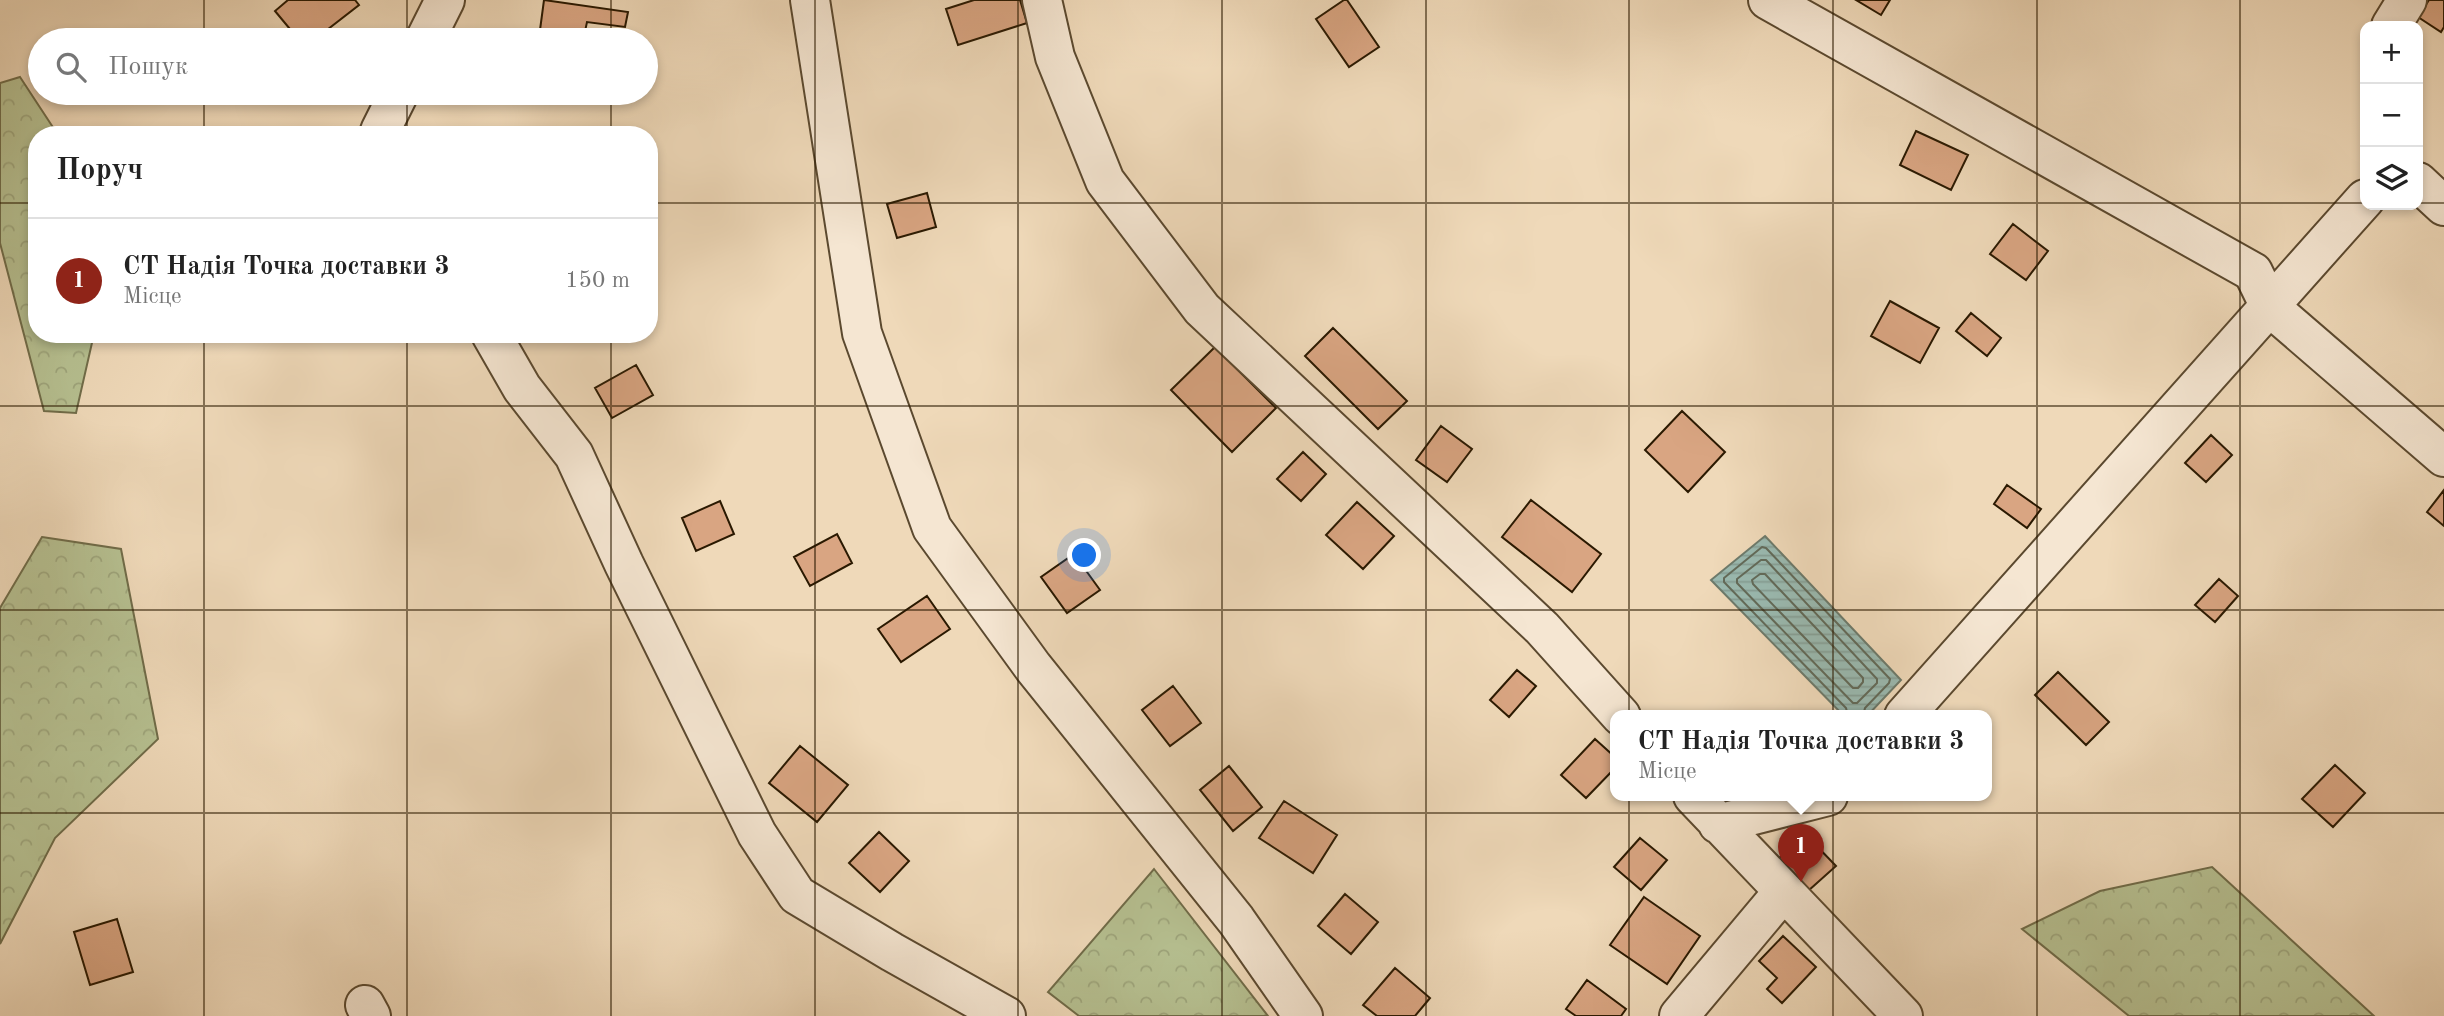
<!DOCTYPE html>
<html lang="uk">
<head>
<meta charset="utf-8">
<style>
	body { margin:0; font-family:"Old Standard TT",serif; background:#f6f6f6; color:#222 }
	.controls { position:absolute; right:21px; top:21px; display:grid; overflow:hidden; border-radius:14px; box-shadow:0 4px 10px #0003 }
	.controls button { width:63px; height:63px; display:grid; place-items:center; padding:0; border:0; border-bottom:2px solid #e0e0e0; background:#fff; color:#222; font:35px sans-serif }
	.you { position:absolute; left:1085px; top:556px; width:24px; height:24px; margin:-18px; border:5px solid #fff; border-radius:50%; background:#1a73e8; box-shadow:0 0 0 10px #1a73e833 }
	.badge { display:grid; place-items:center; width:46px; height:46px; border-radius:50%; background:#8f2418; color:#fff; font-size:23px; font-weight:700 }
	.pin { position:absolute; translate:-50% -58px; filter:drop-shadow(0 2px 4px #0008) }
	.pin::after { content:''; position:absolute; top:37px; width:24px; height:21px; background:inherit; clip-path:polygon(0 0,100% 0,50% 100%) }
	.popup { position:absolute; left:1610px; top:710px; width:382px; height:91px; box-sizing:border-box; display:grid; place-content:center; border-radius:14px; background:#fff; filter:drop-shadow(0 2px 5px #0005); font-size:23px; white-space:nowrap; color:#767676 }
	.popup b { font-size:26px; color:#222 }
	.popup::after { content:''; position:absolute; left:50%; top:100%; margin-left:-14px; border:14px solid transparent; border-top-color:#fff }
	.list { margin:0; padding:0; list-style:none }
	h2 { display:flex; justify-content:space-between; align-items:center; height:91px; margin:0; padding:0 28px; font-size:30px }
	h2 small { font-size:23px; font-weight:400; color:#767676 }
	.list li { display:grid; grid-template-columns:46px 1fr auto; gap:21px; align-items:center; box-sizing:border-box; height:126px; padding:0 28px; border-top:2px solid #e0e0e0 }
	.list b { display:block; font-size:26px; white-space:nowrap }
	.list p { margin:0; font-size:23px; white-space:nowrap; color:#767676 }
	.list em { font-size:23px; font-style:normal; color:#767676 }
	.icon { flex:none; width:38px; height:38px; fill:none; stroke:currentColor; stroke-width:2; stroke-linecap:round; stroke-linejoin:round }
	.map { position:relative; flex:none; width:2444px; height:1016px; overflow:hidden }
	.search { position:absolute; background:#fff; box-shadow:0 4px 10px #0003; left:28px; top:28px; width:630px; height:77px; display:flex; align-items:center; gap:18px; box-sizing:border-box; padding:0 24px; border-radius:38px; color:#767676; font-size:26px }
	.panel { position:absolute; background:#fff; box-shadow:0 4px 10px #0003; left:28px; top:126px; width:630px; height:217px; border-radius:28px }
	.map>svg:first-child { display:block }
	.forest { fill:url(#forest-crowns); stroke:#706c49; stroke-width:2 }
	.water { fill:url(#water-rules); stroke:#6d7a6b; stroke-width:2 }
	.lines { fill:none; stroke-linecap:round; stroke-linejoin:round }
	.shore { stroke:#626a59; stroke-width:2 }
	.building { fill:#d9a582; stroke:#2a1901; stroke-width:2 }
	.minor-casing { stroke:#5b492f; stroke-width:42 }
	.minor { stroke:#f5e6d2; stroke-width:38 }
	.grid { fill:none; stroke:#2a1901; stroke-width:2; stroke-opacity:0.55 }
</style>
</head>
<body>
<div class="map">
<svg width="2444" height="1016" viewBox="0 0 2444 1016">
	<defs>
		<pattern id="forest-crowns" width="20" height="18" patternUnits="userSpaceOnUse" patternTransform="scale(1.75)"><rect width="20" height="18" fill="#b6c091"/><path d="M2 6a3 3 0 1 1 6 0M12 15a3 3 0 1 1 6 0" fill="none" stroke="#9da47b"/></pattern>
		<pattern id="water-rules" width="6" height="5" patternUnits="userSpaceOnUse" patternTransform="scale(1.75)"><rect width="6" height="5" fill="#9abab1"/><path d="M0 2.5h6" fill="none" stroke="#859f96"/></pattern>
	</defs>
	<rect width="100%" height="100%" fill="#efd9b9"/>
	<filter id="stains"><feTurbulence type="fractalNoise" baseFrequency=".00286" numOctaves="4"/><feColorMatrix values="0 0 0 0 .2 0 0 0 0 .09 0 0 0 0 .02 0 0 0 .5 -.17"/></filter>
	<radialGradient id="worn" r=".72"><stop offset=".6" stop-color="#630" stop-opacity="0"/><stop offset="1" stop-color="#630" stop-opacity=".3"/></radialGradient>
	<path class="forest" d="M20,77L58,135H37V334H94L76,413L44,411L0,243V83Z
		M42,537L121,549L158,739L55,838L0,944V608Z
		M2212,867L2374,1016H2129L2022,929L2100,891Z
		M1154,869L1268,1016H1079L1048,992Z"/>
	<path class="water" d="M1765,536L1901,680L1867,716H1844L1711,580Z"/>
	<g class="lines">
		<path class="shore" d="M1761,560H1766L1877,679V683L1857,703H1853L1737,583V579Z
			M1760,574H1765L1863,678V682L1858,688H1853L1753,584L1752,580Z
			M1848,716L1846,708L1724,582V578L1762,547L1766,548L1890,679L1889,683L1865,708L1863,716"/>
	</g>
	<path class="building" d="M288,0H355L359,5L314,40H299L275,11Z
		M544,0L628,12L625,27L587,22L584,36L540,30Z
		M974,0H1020L1027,23L958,45L946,9Z
		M1344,0H1347L1379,47L1349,67L1316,19Z
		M1856,0H1890L1881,15Z
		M2429,0H2444V27L2441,32L2418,17Z
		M1916,131L1968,155L1951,190L1900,165Z
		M927,193L936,227L897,238L887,204Z
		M2013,224L2048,251L2026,280L1990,254Z
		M1890,301L1939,328L1920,363L1871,336Z
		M1971,313L2001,338L1987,356L1956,331Z
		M1333,328L1407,401L1378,429L1305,356Z
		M1215,347L1276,408L1232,452L1171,390Z
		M636,365L653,395L612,418L595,388Z
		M1682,411L1725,452L1688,492L1645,450Z
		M1441,426L1472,449L1447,482L1416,460Z
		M2211,435L2232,455L2206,482L2185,463Z
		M1303,452L1326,474L1301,501L1277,479Z
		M2007,485L2041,509L2027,528L1994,504Z
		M2444,490V526L2427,512Z
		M1531,500L1601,554L1572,592L1502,537Z
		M720,501L734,534L696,551L682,518Z
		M1357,502L1394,536L1363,569L1326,535Z
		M837,534L852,563L810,586L794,557Z
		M1074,554L1100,590L1067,613L1041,577Z
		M2219,579L2238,596L2215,622L2195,605Z
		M927,596L950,629L901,662L878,629Z
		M1517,670L1536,686L1509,717L1490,700Z
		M2058,672L2109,722L2086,745L2035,695Z
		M1173,686L1201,723L1170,746L1142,710Z
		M1595,739L1616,758V767L1586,798L1561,775Z
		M800,746L848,785L817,822L769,783Z
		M2335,765L2365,793L2333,827L2302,799Z
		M1229,766L1262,807L1233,831L1200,790Z
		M1284,801L1337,835L1313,873L1259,838Z
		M879,832L909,861L880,892L849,863Z
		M1640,838L1667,860L1641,890L1614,867Z
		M1810,839L1836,866L1799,899L1767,865Z
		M1345,894L1378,922L1351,954L1318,926Z
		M1644,897L1700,936L1667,984L1610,945Z
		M117,919L133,972L90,985L74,932Z
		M1783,936L1816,967L1782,1003L1767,989L1777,978L1759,961Z
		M1395,968L1430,998L1415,1016H1377L1363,1005Z
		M1587,980L1626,1009L1621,1016H1576L1566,1009Z"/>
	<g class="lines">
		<defs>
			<path id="minor" d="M810,0L862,333L932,528L1033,667L1236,920L1303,1016
				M1042,0L1055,57L1105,181L1202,309L1542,628L1621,716
				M1768,0L2253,272L2270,307L2444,457
				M2391,26L2407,0
				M425,40L445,0
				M381,135L380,131L399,93
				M2418,182L2444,206
				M491,334L522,388L574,455L624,564L757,834L797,895L892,952L1006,1016
				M1904,716L2365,199
				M1693,796L1903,1016
				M1718,824L1828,796
				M365,1005L371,1016
				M1679,1016L1783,892"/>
		</defs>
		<use href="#minor" class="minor-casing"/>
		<use href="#minor" class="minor"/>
	</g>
	<path class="grid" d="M204,0V40M407,0V40M611,0V40M815,0V1016M1018,0V1016M1222,0V1016M1426,0V1016M1629,0V1016M1833,0V1016M2037,0V1016M2240,0V1016M204,93V135M407,93V135M611,93V135M0,203H37M649,203H2365M2418,203H2444M204,334V1016M407,334V1016M611,334V1016M0,406H2444M0,610H2444M0,813H2444"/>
	<rect width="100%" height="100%" filter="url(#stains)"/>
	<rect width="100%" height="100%" fill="url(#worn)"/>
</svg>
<div class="controls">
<button>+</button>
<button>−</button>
<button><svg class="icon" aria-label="layers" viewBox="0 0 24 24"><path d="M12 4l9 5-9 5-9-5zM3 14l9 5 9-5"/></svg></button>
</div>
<div class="you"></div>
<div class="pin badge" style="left:1801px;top:882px">1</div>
<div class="popup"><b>СТ Надія Точка доставки 3</b>Місце</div>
<div class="search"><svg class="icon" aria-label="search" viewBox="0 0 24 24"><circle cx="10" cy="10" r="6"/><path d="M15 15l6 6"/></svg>Пошук</div>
<section class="panel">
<h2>Поруч<small></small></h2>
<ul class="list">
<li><span class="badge">1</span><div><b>СТ Надія Точка доставки 3</b><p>Місце</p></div><em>150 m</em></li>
</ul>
</section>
</div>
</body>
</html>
